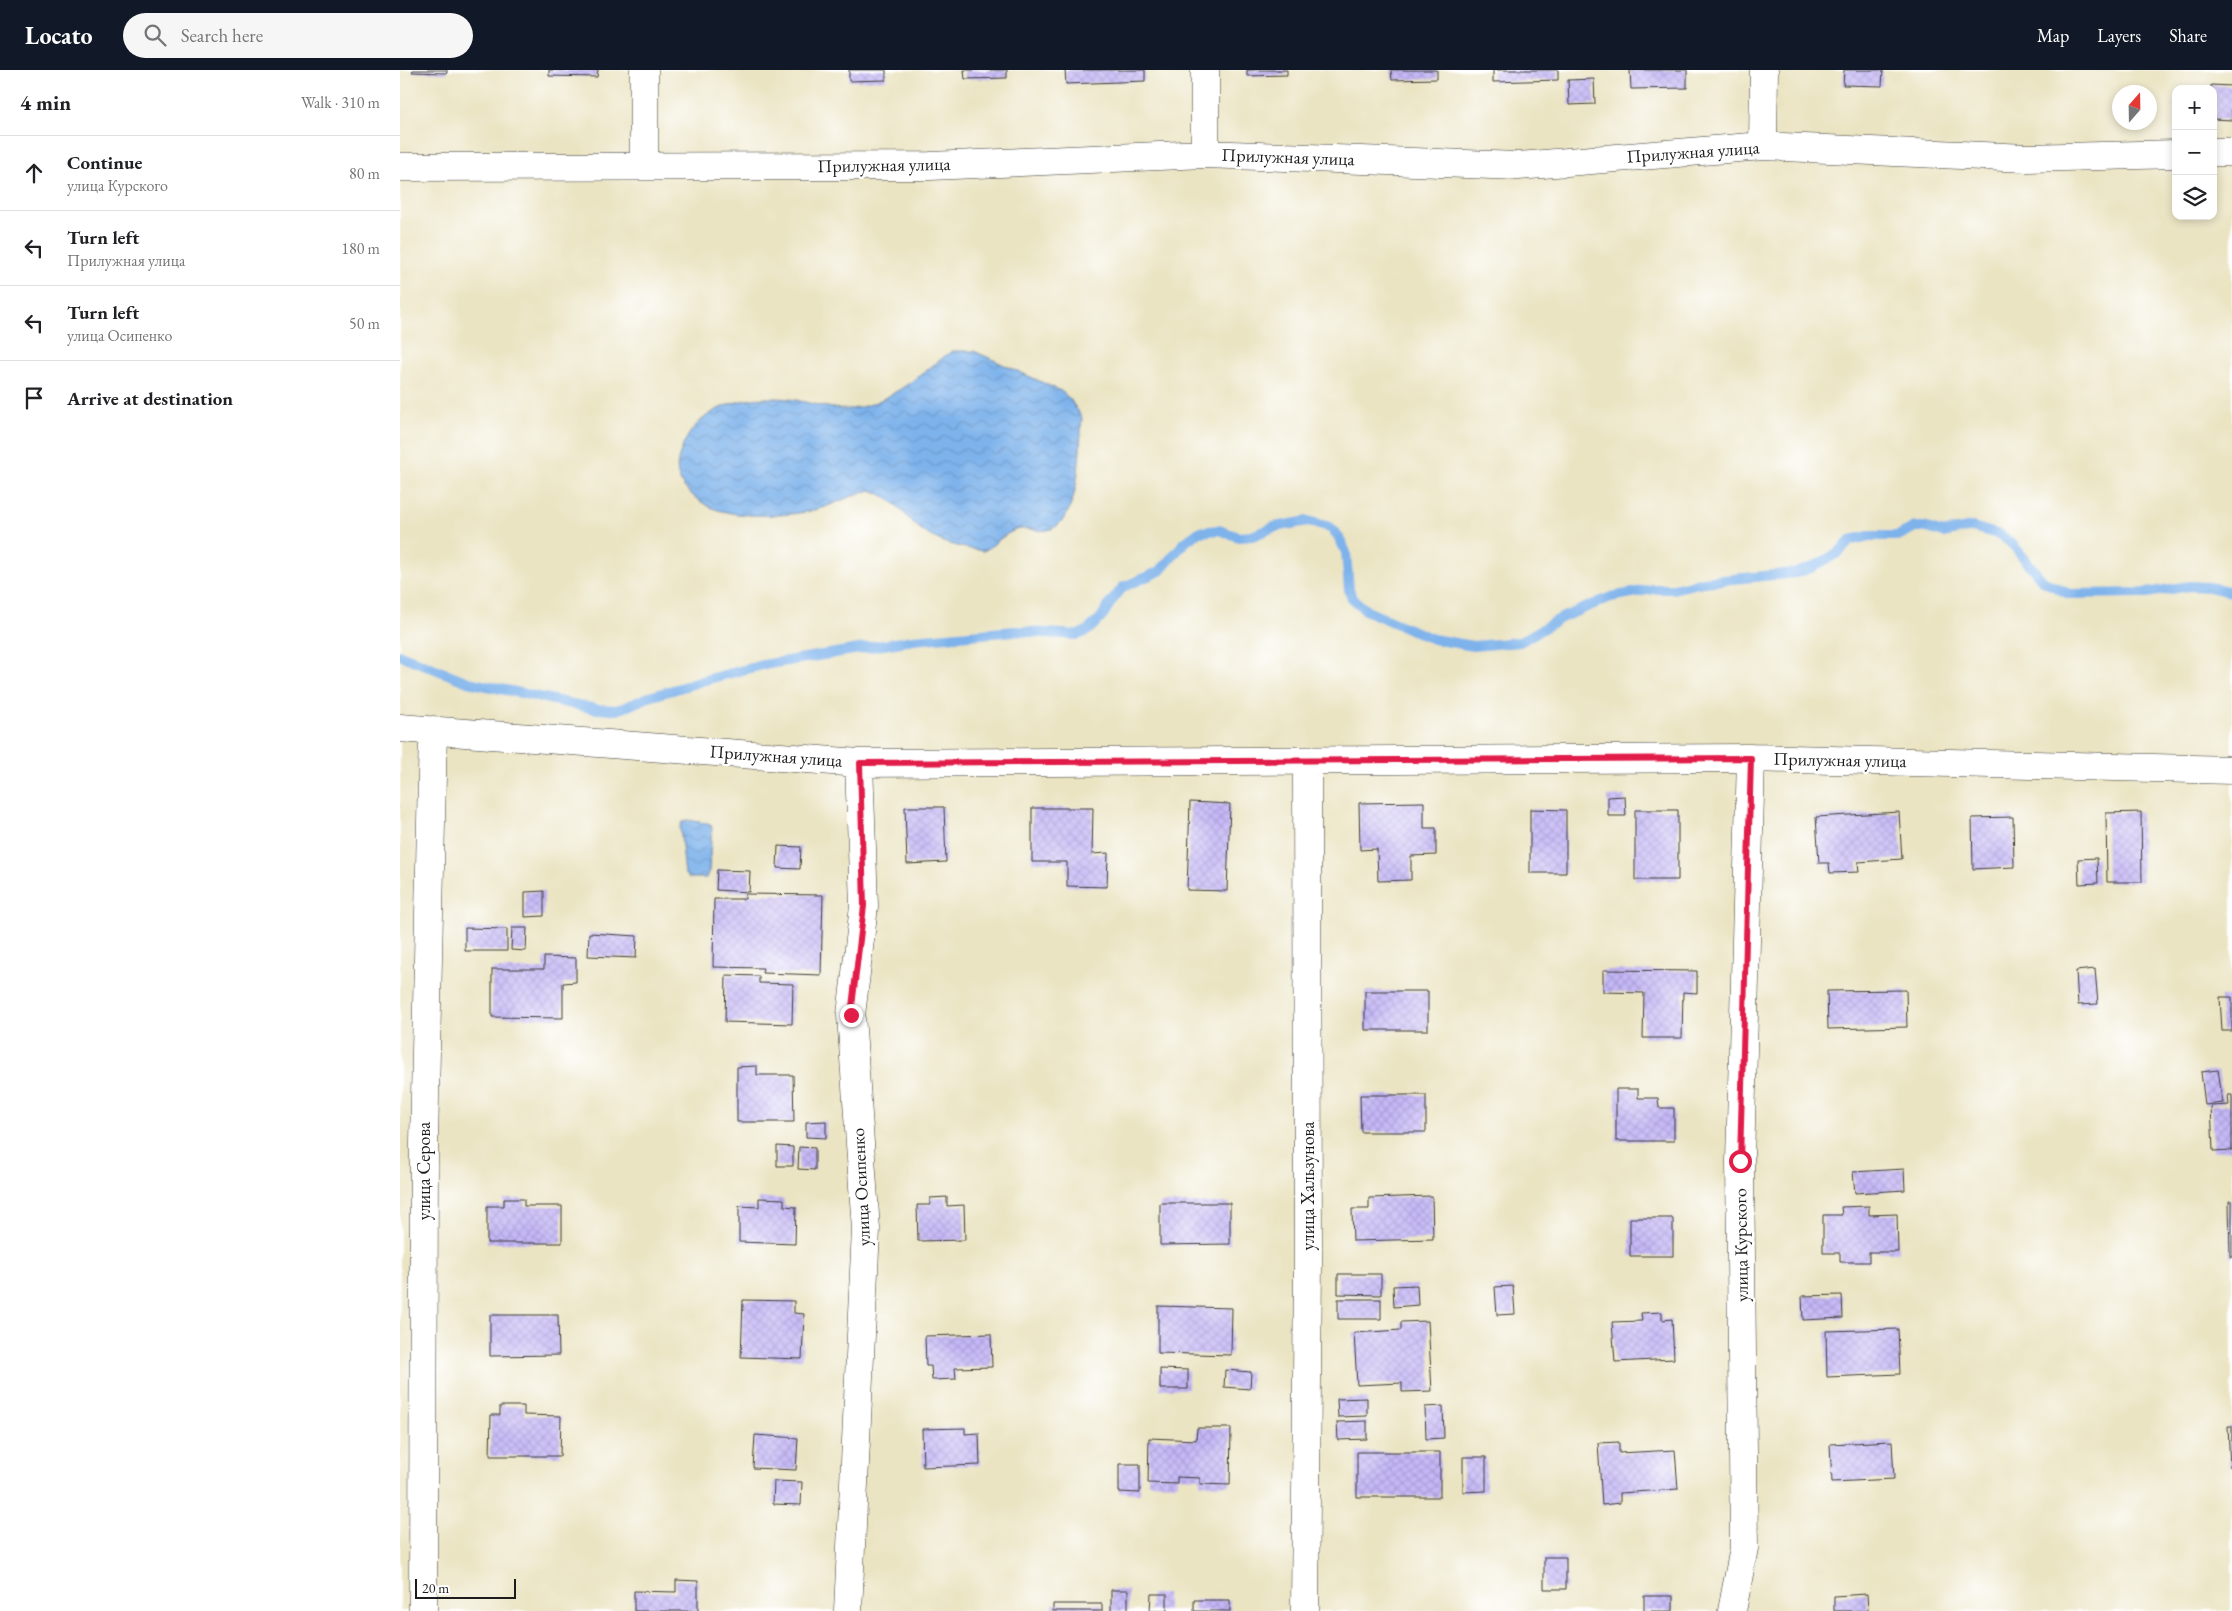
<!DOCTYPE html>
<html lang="en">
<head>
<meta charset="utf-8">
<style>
	body { margin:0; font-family:"EB Garamond",serif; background:#f6f6f6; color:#202124 }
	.controls { position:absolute; right:15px; top:15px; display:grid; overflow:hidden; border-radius:10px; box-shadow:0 2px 8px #0003 }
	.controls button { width:45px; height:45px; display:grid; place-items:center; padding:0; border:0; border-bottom:1px solid #e0e0e0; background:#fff; color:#202124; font:25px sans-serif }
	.compass { position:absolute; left:1712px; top:15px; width:45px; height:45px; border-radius:50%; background:#fff; box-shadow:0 2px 8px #0003; rotate:20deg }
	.scale { position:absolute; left:15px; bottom:12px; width:101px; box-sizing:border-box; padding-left:5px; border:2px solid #1c1c1c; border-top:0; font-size:14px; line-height:18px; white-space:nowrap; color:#1c1c1c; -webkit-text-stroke:4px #fff; paint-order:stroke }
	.stop { position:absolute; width:15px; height:15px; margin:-11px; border:4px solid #e11d48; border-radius:50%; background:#fff }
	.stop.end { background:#e11d48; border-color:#fff; box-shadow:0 1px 5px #0008 }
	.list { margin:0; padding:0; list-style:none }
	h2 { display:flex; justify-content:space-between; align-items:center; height:65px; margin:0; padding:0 20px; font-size:21px }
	h2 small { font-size:16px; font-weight:400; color:#757577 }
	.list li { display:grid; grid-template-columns:32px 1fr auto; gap:15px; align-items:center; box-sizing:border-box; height:75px; padding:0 20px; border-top:1px solid #e0e0e0 }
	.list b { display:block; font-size:19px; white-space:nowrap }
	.list p { margin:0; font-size:16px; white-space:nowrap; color:#757577 }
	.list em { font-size:16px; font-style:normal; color:#757577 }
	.icon { flex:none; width:28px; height:28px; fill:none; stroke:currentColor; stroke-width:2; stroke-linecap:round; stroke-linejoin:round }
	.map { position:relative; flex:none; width:1832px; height:1541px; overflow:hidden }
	header { display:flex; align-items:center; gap:30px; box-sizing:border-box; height:70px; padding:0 25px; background:#111827; color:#fff }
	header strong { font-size:24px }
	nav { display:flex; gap:28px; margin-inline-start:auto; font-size:18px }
	.search { width:350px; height:45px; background:#f6f6f6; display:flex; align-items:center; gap:12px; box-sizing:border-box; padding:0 18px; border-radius:28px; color:#757577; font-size:19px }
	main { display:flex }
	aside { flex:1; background:#fff }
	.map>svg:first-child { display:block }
	.water { fill:url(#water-waves); stroke:#4c6784 }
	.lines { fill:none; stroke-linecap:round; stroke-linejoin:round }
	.stream { stroke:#7db2eb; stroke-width:10 }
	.building { fill:url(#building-cross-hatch) }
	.minor-casing { stroke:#3b3a35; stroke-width:29 }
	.minor { stroke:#fff; stroke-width:28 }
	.route { stroke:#e11d48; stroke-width:6 }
	.labels { text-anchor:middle; stroke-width:5; stroke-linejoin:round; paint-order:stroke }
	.street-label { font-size:18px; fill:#1c1c1c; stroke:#fff }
</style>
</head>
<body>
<header>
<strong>Locato</strong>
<div class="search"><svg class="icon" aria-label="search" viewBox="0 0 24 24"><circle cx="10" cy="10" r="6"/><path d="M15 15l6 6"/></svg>Search here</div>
<nav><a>Map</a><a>Layers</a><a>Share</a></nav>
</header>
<main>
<aside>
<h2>4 min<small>Walk · 310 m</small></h2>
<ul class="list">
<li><svg class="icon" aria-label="ahead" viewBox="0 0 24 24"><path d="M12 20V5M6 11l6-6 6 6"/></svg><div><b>Continue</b><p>улица Курского</p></div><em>80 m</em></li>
<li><svg class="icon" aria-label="left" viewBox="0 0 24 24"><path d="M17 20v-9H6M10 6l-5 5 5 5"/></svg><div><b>Turn left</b><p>Прилужная улица</p></div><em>180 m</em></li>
<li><svg class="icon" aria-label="left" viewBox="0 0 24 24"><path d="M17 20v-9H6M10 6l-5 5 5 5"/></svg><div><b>Turn left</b><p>улица Осипенко</p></div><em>50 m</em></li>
<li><svg class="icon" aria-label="arrive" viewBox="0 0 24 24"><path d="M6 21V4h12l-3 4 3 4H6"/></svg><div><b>Arrive at destination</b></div></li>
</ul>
</aside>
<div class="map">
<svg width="1832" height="1541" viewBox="0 0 1832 1541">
	<defs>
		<pattern id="water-waves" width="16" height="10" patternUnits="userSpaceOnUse" patternTransform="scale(1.25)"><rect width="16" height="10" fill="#7db2eb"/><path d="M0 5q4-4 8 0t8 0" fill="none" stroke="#6b98c9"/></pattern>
		<pattern id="building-cross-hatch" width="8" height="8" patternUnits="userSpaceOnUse" patternTransform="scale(1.25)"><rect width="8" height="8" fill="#c4b7f7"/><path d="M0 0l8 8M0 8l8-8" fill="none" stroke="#a89dd3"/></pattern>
	</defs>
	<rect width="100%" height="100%" fill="#fff"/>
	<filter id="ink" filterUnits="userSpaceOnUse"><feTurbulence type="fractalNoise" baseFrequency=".02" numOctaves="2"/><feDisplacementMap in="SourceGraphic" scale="10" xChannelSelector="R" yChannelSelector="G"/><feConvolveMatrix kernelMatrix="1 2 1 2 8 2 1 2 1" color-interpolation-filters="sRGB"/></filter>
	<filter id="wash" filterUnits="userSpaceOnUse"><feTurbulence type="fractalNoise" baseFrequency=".0096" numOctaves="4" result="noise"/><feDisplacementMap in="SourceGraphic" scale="20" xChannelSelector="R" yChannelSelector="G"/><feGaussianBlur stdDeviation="1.12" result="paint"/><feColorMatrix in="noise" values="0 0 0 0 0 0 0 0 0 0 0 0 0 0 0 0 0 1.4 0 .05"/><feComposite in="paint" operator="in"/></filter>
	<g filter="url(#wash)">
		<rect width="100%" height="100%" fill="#ebe4c3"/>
		<path class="water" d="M552,281H574L661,321L670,329L682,348C679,376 682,447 651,459C640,463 631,458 621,459C607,460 596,474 584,481C563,478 536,473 519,458C499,441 499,431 471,420C453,424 436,434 418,439C392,447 326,450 303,433C288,423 274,411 278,391C290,336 346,322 396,330C409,333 439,341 452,339C492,332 520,304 552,281Z
			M287,750L306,753L312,756L309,801L306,808H289L285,805L280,757L282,752Z"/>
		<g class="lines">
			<path class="stream" d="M0,585L68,612L196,639L216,640L226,637L246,628L312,608L363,595L513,570L615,561L678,565L687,561L701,548L711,532L723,517L760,501L784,473L799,462L819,460L839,467L852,466L874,457L908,451L930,457L938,466L946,482L949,520L952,528L967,541L1033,569L1073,576L1120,572L1161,548L1211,527L1253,519H1273L1303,512L1395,503L1411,498L1438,483L1451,470L1469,466H1498L1515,457H1524L1543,463L1572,457L1601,465L1614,476L1643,511L1669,524L1747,523L1789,516L1809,517L1832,522"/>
		</g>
		<g id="blocks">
			<path class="building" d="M13,0H47V3L12,2Z
				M149,0H198L197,7L149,6Z
				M449,0H486V10L449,11Z
				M564,0H607V8L565,9Z
				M665,0H745V11L666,14Z
				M847,0H887V5L847,6Z
				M991,0H1037V9L992,10Z
				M1093,0H1158V10L1093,12Z
				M1230,0H1287V18L1231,19Z
				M1444,0H1483L1482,16L1443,15Z
				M1194,9L1195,34L1169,35L1168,10Z
				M1811,15L1832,16V50L1813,49V19H1811Z
				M1225,726L1226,746H1208V727Z
				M790,732L830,734L827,821L787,820Z
				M1024,732V758H1036V785L1011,786V810L978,811L977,779L960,780L959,733Z
				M505,737H544L546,792L507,794Z
				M632,738H693L692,784L708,783L707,817L667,816V792H632Z
				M1130,739L1166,740V803H1130Z
				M1235,740H1278V810H1235Z
				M1499,742L1502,789L1458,792L1459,802L1430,803L1429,793H1419L1416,747Z
				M1741,742L1742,812H1707L1706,743Z
				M1613,747L1614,797L1573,799L1572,748Z
				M378,776L401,777L400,799L377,798Z
				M1697,788L1698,813L1679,814L1678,789Z
				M317,800L350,801L349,822L316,820Z
				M144,821V846L125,847V822Z
				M345,824L423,825L421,905L362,903L363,898L313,897L314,829H345Z
				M65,858L107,859V881H65Z
				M112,858H127L126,881L111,880Z
				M189,863L237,866L236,888L188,886Z
				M144,887L176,888V912L163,913V948L92,947V899H144Z
				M1695,899L1698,934L1678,935L1676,901Z
				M1203,900L1297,901V923L1283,922L1282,968H1243L1244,923L1203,922Z
				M326,905L359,906V913L393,914L392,954L325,952Z
				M1506,920L1507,957L1428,959L1427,921Z
				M965,921H1028V960H965Z
				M1820,927H1832V961H1822Z
				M357,996V1005H393L394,1052H337V997Z
				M1818,1000L1823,1033L1805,1035L1801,1002Z
				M1216,1019H1238V1028H1258L1259,1038H1274V1071H1216Z
				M960,1025H1026V1062H961Z
				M1828,1025H1832V1080L1813,1081L1811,1036L1829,1035Z
				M426,1051V1068L406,1067V1052Z
				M377,1076L393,1077V1096H377Z
				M399,1077L415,1078V1100L398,1099Z
				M1504,1099L1505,1120L1455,1123L1453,1102Z
				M1032,1126L1033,1169L953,1171L952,1139H969V1128Z
				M547,1127V1136L564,1135L565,1170L518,1171L517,1135H530V1128Z
				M359,1128L384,1129V1136L396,1137L395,1174L339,1172V1136L359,1137Z
				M104,1129H124V1136H162V1173H87V1136H104Z
				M1829,1131H1832V1187H1830Z
				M760,1133H830V1174L760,1175Z
				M1469,1136V1145L1497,1144L1498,1182H1469V1192H1440V1183H1423V1145H1442L1441,1137Z
				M1230,1148H1273V1186H1230Z
				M938,1204H981V1225L938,1224Z
				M1017,1215L1018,1235L994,1237L993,1216Z
				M1113,1216L1115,1244L1097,1245L1095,1217Z
				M1442,1225L1443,1248L1403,1250L1402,1226Z
				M938,1229H981V1249H938Z
				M343,1230L394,1231V1243L404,1244L402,1289L341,1287Z
				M758,1236L832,1238L831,1285L758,1283Z
				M1262,1242V1250L1272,1249L1274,1289L1215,1292L1212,1252L1242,1251L1241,1243Z
				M90,1245H158L159,1285L90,1286Z
				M1028,1251L1032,1321L1002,1322V1313L957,1315L954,1263L1001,1260V1252Z
				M1498,1259L1500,1304L1427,1307L1426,1261Z
				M591,1264L592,1297L555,1298L556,1309L532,1310L531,1296H526L525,1266Z
				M760,1299L788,1300V1319H760Z
				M825,1300L851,1302L850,1319L824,1317Z
				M967,1328V1346L938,1347L937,1329Z
				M100,1336H124V1345L161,1346L160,1386H90L91,1345H100Z
				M1043,1336L1044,1368L1026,1369L1025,1337Z
				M967,1351V1369L938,1370L937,1352Z
				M1828,1356H1832V1397H1830Z
				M565,1358V1364L579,1363L580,1395L523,1397L522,1359Z
				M797,1358H831L830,1415L800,1414V1408L777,1407V1414L748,1413L749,1368L796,1370Z
				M355,1365L398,1368L396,1400L353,1398Z
				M1492,1371L1494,1409L1432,1412L1430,1374Z
				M1219,1372V1383L1275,1380L1278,1419L1220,1423V1433L1202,1435L1198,1373Z
				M957,1382H1040V1427H957Z
				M1063,1387H1086V1421L1063,1422Z
				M719,1394H740V1423L719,1422Z
				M374,1411L402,1412L401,1435L373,1434Z
				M1144,1487H1166V1519H1144Z
				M276,1510L298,1511V1541H234V1521L276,1522Z
				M711,1520H728V1541H711Z
				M751,1524H767V1541H750Z
				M1467,1524L1468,1541H1434V1526Z
				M1244,1526H1273V1541H1244Z
				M794,1530H830V1541H794Z
				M653,1534H702V1541H653Z"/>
		</g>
	</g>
	<g filter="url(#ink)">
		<use href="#blocks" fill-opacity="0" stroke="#3b3a35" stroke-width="1"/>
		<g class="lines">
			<defs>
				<path id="minor" d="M1363,76L1364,0
					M1813,82H1832
					M805,84V0
					M244,96V0
					M0,97L530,96L805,84L1118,96L1363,76L1627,88L1776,84
					M0,658L459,693L1351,688L1832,700
					M23,1541L24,1073L33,660
					M448,1541L466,1159L451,945L464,836L459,693
					M905,1541L908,1193L907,692
					M1332,1541L1344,1478L1340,1091L1351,688"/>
			</defs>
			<use href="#minor" class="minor-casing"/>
			<use href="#minor" class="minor"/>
		</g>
	</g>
	<g class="lines" filter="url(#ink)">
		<path class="route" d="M451,945L464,836L460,693L1351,688L1340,1091"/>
	</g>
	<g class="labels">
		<g class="street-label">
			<text transform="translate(1293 82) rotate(-4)" y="6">Прилужная улица</text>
			<text transform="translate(888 87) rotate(2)" y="6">Прилужная улица</text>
			<text transform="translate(484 95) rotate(-1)" y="6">Прилужная улица</text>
			<text transform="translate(376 686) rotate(4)" y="6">Прилужная улица</text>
			<text transform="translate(1440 690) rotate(1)" y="6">Прилужная улица</text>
			<text transform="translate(24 1101) rotate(-90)" y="6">улица Серова</text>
			<text transform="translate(908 1116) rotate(-90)" y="6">улица Хальзунова</text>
			<text transform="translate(461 1117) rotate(-93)" y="6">улица Осипенко</text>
			<text transform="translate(1341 1175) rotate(-91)" y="6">улица Курского</text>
		</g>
	</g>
</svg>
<div class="controls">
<button>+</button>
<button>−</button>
<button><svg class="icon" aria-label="layers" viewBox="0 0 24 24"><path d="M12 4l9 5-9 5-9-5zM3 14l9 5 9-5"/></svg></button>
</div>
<svg class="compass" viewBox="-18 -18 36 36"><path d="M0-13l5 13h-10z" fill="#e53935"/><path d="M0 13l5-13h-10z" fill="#757577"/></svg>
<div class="scale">20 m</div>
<div class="stop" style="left:1340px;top:1091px"></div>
<div class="stop end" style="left:451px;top:945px"></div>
</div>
</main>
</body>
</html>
